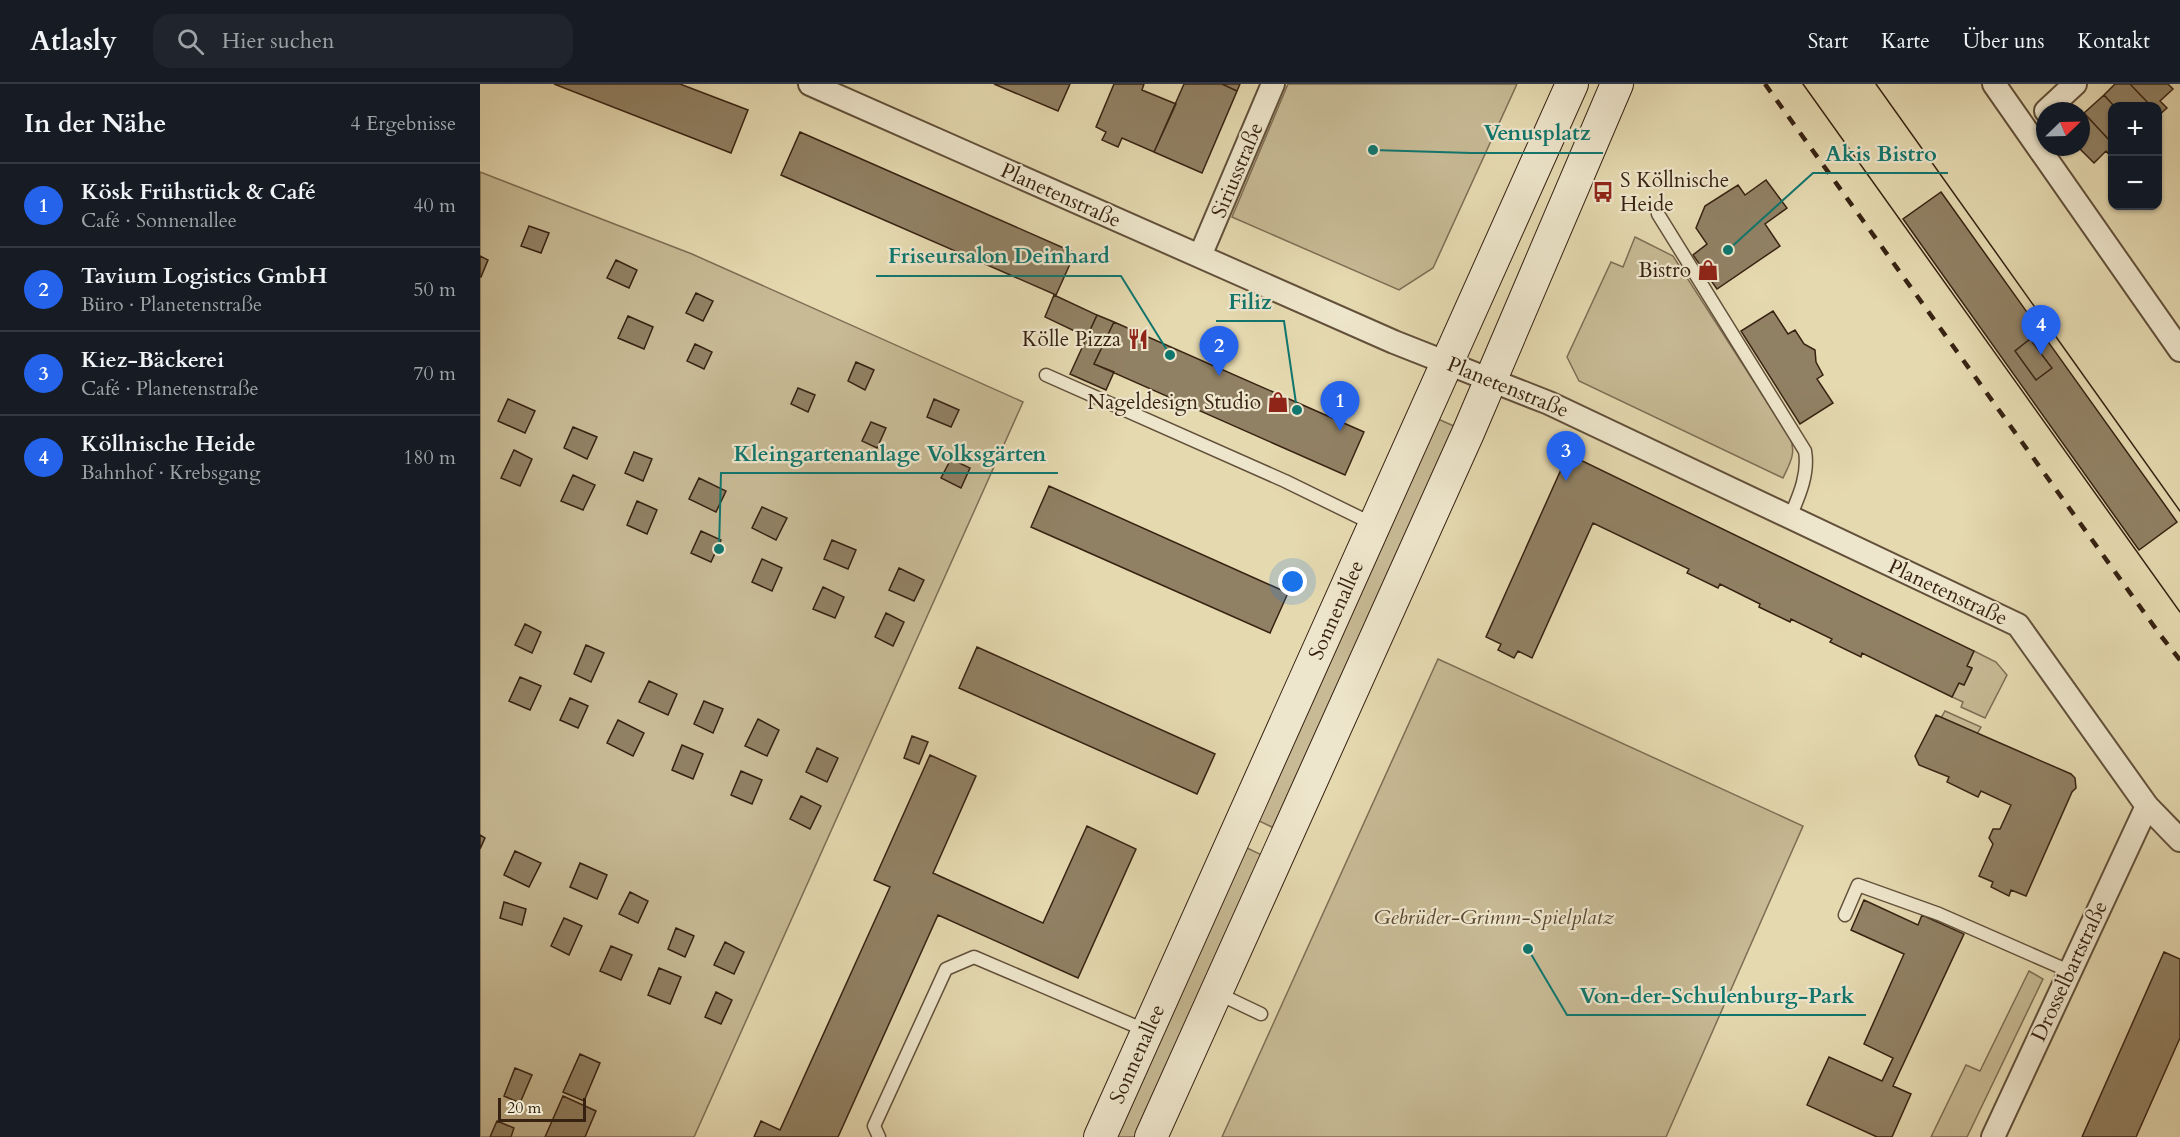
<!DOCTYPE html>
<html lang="de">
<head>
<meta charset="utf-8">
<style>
	body { margin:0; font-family:Cardo,serif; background:#20242c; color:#f1f3f6 }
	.controls { position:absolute; right:18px; top:18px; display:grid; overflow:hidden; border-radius:12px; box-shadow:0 2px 4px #0004 }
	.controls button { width:54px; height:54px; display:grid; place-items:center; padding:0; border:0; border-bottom:2px solid #363941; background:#171b24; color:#f1f3f6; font:30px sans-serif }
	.compass { position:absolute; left:1556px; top:18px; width:54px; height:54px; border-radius:50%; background:#171b24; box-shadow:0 2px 4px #0004; rotate:67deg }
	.scale { position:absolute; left:18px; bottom:15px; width:88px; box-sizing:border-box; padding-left:6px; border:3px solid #372212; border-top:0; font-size:16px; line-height:21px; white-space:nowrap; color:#372212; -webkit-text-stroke:4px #eee6cc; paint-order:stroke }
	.you { position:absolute; left:813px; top:498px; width:21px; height:21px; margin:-15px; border:4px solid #fff; border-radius:50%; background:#1a73e8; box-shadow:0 0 0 9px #1a73e833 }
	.badge { display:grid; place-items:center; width:39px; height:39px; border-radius:50%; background:#2563eb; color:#fff; font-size:20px; font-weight:700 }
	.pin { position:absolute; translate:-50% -50px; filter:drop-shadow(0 2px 3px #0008) }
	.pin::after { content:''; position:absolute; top:32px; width:21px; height:18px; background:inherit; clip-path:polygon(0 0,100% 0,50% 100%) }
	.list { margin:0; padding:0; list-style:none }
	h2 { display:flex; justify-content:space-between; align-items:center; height:78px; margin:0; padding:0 24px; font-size:26px }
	h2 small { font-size:20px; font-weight:400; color:#9ea1a6 }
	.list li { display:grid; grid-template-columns:39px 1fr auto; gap:18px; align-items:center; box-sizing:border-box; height:84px; padding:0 24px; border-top:2px solid #363941 }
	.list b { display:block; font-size:22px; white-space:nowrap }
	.list p { margin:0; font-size:20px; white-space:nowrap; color:#9ea1a6 }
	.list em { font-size:20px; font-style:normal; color:#9ea1a6 }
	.icon { flex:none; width:33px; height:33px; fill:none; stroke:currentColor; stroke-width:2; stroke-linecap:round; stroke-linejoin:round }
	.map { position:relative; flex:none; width:1700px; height:1053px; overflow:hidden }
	header { display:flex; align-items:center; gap:36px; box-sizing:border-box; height:84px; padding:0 30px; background:#171b24; border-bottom:2px solid #363941 }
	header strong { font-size:28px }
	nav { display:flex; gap:33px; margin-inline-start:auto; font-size:21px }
	.search { width:420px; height:54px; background:#20242c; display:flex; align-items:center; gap:15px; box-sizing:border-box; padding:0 21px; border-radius:18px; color:#9ea1a6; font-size:22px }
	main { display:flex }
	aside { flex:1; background:#171b24 }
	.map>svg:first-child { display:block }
	.green { fill:#c7ba95; stroke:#7f6e54; stroke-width:1.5 }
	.building { fill:#918164; stroke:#372212; stroke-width:1.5 }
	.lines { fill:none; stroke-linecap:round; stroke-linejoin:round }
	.lane-casing { stroke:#62503a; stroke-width:15 }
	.street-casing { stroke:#62503a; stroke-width:26 }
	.secondary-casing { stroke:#372212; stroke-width:34 }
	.lane { stroke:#eee6cc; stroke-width:12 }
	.street { stroke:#eee6cc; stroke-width:22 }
	.secondary { stroke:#eee6cc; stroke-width:32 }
	.tram { stroke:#372212; stroke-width:1.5 }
	.rail { stroke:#372212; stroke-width:4.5; stroke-dasharray:10 10; stroke-linecap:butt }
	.labels { text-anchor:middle; stroke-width:4.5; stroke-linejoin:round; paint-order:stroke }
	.street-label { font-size:21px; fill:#372212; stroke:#eee6cc }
	.poi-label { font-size:21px; fill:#372212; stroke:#eee6cc; text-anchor:end }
	.park-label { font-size:21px; font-style:italic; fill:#5b4833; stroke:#eee6cc }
	.leader { fill:none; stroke:#0f766e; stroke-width:2 }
	.callout-dot { fill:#0f766e; stroke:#eee6cc; stroke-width:2 }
	.callout-label { font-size:22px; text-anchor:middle; font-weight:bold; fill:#0f766e; stroke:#eee6cc; stroke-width:4.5; stroke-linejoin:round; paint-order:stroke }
</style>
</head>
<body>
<header>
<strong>Atlasly</strong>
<div class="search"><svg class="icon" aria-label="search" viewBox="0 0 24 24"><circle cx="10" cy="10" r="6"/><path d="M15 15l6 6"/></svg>Hier suchen</div>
<nav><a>Start</a><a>Karte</a><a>Über uns</a><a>Kontakt</a></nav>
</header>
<main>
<aside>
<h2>In der Nähe<small>4 Ergebnisse</small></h2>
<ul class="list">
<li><span class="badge">1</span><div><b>Kösk Frühstück &amp; Café</b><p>Café · Sonnenallee</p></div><em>40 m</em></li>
<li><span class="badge">2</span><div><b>Tavium Logistics GmbH</b><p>Büro · Planetenstraße</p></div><em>50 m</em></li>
<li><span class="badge">3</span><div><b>Kiez-Bäckerei</b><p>Café · Planetenstraße</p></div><em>70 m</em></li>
<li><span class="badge">4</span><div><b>Köllnische Heide</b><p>Bahnhof · Krebsgang</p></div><em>180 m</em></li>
</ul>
</aside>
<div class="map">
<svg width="1700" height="1053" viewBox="0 0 1700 1053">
	<rect width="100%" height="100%" fill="#e5d9b0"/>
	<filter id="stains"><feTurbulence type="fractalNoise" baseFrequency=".00333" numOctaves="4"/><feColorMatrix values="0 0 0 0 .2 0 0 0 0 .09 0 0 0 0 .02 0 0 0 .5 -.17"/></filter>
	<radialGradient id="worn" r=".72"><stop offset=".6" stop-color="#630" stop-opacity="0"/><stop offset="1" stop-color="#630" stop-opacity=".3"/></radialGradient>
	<path class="green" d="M808,0H1037L953,184L919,206L752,133Z
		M0,88L212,170L543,318L214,1053H0Z
		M1155,153L1193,172L1310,354C1317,369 1309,381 1303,394L1099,297L1087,273L1131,178L1143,183Z
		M958,335L976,343L796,745L777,736Z
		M1494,567L1516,578L1527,591L1505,634L1481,623L1483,618L1472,613L1479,599L1484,601L1492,585L1487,582Z
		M958,575L1323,742L1186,1053H742Z
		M1465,627L1501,643L1497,650L1461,634Z
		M765,763L784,772L656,1053H634Z
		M1549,887L1563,895L1487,1053H1451L1486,981L1500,987Z"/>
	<path class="building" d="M74,0H200L268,26L251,69Z
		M514,0H590L578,27Z
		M634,0H664L662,6L696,20L674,68L642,54L638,63L622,56L626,48L616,43Z
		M704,0H742L757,7L722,89L674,68Z
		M742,0H760L757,7Z
		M1635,0H1650L1671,22H1634L1624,11Z
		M1650,0H1688L1693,5L1680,17L1687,24L1679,31L1678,22H1671Z
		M1624,11L1634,22H1632V59L1604,29Z
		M1604,29L1632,59V74L1626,67L1614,79L1598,63H1601V32Z
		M320,48L595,169L576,211L301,91Z
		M1286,96L1307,124L1285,140L1300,162L1237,205L1213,171L1227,160L1216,144L1225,122L1258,101L1265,111Z
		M1461,108L1697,438L1659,466L1423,135Z
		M49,142L69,149L61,169L41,162Z
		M0,172L8,176L1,193L0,192Z
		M136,176L157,186L149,204L127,194Z
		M216,209L233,217L223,237L206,229Z
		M574,211L617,231L607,253L565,233Z
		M1293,227L1308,250L1315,246L1324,260L1335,266L1336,278L1343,291L1337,295L1353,319L1320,340L1261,247Z
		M617,231L634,238L614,280L634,288L626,306L590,290Z
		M148,232L173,243L164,265L138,254Z
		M634,238L884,348L865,391L614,280Z
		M1550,255L1572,284L1556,296L1535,267Z
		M215,260L232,268L224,285L207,277Z
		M376,278L394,286L385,306L368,297Z
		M318,304L335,311L328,328L311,320Z
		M28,315L55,327L45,349L18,337Z
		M454,315L479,326L471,343L447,333Z
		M391,338L406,344L397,364L382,357Z
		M93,343L117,353L107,375L84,364Z
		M34,366L52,375L40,402L21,394Z
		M154,368L172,375L163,397L145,389Z
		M1088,370L1494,567L1487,582L1492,584L1484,601L1479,599L1472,613L1382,569L1381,573L1350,558L1352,555L1311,535L1310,538L1279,523L1280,520L1240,500L1238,504L1207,489L1209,485L1113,439L1052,574L1038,567L1034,574L1018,566L1021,560L1006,553Z
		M471,375L490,384L481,404L461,394Z
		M93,391L115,401L103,426L81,417Z
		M219,394L246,407L236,428L209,415Z
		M569,402L808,509L790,549L551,443Z
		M157,417L177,426L167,450L147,441Z
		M282,423L307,434L296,456L272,444Z
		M221,447L241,456L231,478L211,469Z
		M352,456L376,466L368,485L344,475Z
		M282,475L302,484L292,507L272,498Z
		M419,484L444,496L434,517L409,506Z
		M343,503L364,513L355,534L333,525Z
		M406,529L424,538L413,562L395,553Z
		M45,540L61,548L52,569L35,561Z
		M106,561L124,569L111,598L94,590Z
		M497,563L735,670L717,710L479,604Z
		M40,593L61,602L50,626L29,617Z
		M169,597L197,610L188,631L159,618Z
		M90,614L108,622L98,644L80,636Z
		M224,617L243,625L233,649L214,640Z
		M1456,631L1591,690L1595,694L1596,704L1592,708L1546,812L1531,806L1529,812L1511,803L1513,798L1499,792L1513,760L1509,754L1513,745H1520L1531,721L1501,707L1498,713L1467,698L1469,693L1439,681L1435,672Z
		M278,635L299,646L287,672L265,662Z
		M138,636L164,649L153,672L127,659Z
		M432,652L448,658L439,680L424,674Z
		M202,661L223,670L213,695L192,686Z
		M337,664L358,674L347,698L326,688Z
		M450,671L496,692L453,789L563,839L607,742L656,765L598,894L458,831L358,1053H274L281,1037L300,1046L410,803L394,796Z
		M261,687L282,696L272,720L251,711Z
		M321,712L341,722L330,745L310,735Z
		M0,751L5,754L0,765Z
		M35,767L61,779L49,803L24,791Z
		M100,779L127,791L117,815L90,803Z
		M150,808L168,817L158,839L139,830Z
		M1384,816L1438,841L1442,831L1484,850L1413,1002L1431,1010L1412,1053H1397L1327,1021L1349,973L1402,997L1413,974L1384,960L1424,870L1371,846Z
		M24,818L46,825L42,841L20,834Z
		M84,834L102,842L89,871L71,862Z
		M196,844L214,852L205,873L188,865Z
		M245,858L264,868L254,890L234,881Z
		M131,862L152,871L141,896L120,887Z
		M1684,868L1700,875V954L1656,1053H1602Z
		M179,884L201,893L190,920L168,911Z
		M236,908L252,916L241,940L225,933Z
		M100,970L120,979L104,1017L83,1008Z
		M35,984L52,991L40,1019L24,1012Z
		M83,1012L116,1027L105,1053H65Z
		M17,1037L34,1044L31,1053H10Z"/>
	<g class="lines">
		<defs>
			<path id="lane" d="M1178,130L1325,367C1329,390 1319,412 1310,433
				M566,291L805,397L893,440
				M1365,831L1378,801L1459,830L1589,887
				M737,909L781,930
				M399,1053L394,1042L466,885L494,873L667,947"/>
			<path id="street" d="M330,0L914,258L1069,319L1538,541L1667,722L1700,756
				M1514,0L1700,266
				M1566,27L1595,0
				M720,172L793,0
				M1513,1053L1667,722"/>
			<path id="secondary" d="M620,1053L1092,0
				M671,1053L988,349L1137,0"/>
		</defs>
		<use href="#lane" class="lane-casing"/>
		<use href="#street" class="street-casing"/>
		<use href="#secondary" class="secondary-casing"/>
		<use href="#lane" class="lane"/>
		<use href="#street" class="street"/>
		<use href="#secondary" class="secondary"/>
		<path class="tram" d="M1323,0L1700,528
			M1396,0L1700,427"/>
		<path class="rail" d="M1285,0L1681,552L1700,576"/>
	</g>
	<defs>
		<symbol id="bus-bare" viewBox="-9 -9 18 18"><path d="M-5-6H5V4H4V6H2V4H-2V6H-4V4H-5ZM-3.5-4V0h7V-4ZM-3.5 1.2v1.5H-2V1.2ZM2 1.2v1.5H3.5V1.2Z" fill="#8f2418" stroke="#eee6cc" stroke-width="2.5" paint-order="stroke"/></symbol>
		<symbol id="shop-bare" viewBox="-9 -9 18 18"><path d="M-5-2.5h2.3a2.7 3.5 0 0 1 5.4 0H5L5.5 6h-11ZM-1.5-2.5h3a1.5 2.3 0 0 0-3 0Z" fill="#8f2418" stroke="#eee6cc" stroke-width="2.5" paint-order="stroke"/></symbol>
		<symbol id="restaurant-bare" viewBox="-9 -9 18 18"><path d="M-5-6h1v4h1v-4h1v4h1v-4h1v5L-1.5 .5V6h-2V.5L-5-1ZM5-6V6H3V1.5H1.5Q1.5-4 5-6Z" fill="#8f2418" stroke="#eee6cc" stroke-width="2.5" paint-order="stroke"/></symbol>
	</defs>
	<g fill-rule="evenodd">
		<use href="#bus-bare" x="1108" y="93" width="30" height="30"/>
		<use href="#shop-bare" x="1213" y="171" width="30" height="30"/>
		<use href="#restaurant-bare" x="643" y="240" width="30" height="30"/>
		<use href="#shop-bare" x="783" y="303" width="30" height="30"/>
	</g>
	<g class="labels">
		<g class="street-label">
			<text transform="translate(757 86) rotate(-67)" y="7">Siriusstraße</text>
			<text transform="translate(581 111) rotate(24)" y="7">Planetenstraße</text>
			<text transform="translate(1028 303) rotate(22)" y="7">Planetenstraße</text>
			<text transform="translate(1468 508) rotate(25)" y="7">Planetenstraße</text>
			<text transform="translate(856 526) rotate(-66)" y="7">Sonnenallee</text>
			<text transform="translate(1589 887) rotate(-65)" y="7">Drosselbartstraße</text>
			<text transform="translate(657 970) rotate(-66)" y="7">Sonnenallee</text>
		</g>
		<g class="poi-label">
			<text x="1140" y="103" text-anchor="start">S Köllnische<tspan x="1140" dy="24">Heide</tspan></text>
			<text x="1211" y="193">Bistro</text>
			<text x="641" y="262">Kölle Pizza</text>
			<text x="781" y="325">Nageldesign Studio</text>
		</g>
		<g class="park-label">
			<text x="1014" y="840">Gebrüder-Grimm-Spielplatz</text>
		</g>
	</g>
	<path class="leader" d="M893 66L991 69H1123M1248 166L1333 89H1468M690 271L641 192H396M817 326L804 237H736M239 465L241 389H578M1048 865L1087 931H1386"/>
	<g class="callout-dot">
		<circle cx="893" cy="66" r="6"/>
		<circle cx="1248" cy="166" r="6"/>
		<circle cx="690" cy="271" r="6"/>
		<circle cx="817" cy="326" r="6"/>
		<circle cx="239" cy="465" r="6"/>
		<circle cx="1048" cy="865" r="6"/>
	</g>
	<g class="callout-label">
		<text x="1057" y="56">Venusplatz</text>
		<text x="1401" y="77">Akis Bistro</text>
		<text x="519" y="179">Friseursalon Deinhard</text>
		<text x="770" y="225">Filiz</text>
		<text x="410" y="377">Kleingartenanlage Volksgärten</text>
		<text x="1237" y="919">Von-der-Schulenburg-Park</text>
	</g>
	<rect width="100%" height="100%" filter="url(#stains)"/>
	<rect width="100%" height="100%" fill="url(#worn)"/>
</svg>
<div class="controls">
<button>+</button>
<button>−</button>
</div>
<svg class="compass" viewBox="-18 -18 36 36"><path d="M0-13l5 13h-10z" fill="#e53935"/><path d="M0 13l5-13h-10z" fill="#9ea1a6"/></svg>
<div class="scale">20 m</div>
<div class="you"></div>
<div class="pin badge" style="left:860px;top:347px">1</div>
<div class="pin badge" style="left:739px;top:292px">2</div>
<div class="pin badge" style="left:1086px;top:397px">3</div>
<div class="pin badge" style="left:1561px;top:271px">4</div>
</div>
</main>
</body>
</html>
